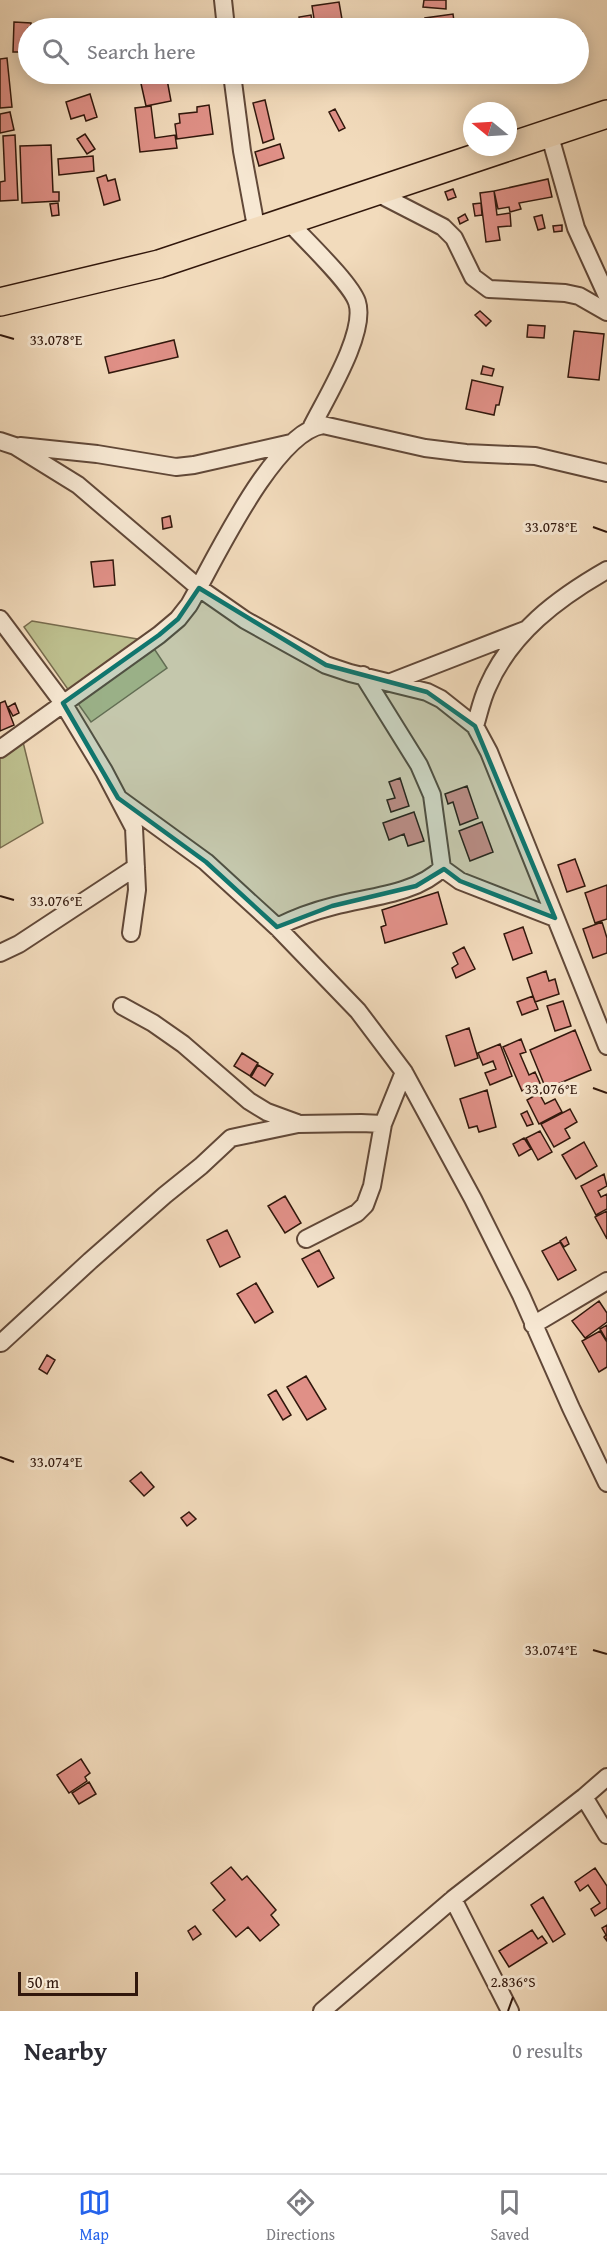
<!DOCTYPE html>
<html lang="en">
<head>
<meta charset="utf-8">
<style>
	body { margin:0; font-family:"Gentium Book Plus",serif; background:#f7f7f7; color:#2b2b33 }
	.compass { position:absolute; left:463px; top:102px; width:54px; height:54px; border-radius:50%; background:#fff; box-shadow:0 3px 15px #0003; rotate:288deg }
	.scale { position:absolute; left:18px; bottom:15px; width:120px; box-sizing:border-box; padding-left:6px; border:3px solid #31170c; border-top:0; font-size:16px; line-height:21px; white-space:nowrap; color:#31170c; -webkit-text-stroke:4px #f7e8d3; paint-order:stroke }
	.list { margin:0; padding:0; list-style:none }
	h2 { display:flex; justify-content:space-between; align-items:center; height:78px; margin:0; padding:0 24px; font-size:26px }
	h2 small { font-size:20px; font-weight:400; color:#7c7c81 }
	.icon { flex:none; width:33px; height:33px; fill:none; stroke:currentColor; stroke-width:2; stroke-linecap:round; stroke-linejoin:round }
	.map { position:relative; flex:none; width:607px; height:2011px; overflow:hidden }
	.search { position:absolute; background:#fff; box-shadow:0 3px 15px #0003; left:18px; right:18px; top:18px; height:66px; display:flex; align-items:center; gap:15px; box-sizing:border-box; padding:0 21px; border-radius:33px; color:#7c7c81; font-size:22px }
	.sheet { height:162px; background:#fff }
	nav { display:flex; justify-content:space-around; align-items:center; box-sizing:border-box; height:84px; border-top:2px solid #e1e1e2; background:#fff; font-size:16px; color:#7c7c81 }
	nav a { display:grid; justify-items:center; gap:3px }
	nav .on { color:#2563eb }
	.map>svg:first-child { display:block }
	.green { fill:#bdbf8e; stroke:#776b4d; stroke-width:1.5 }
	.building { fill:#e09087; stroke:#31170c; stroke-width:1.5 }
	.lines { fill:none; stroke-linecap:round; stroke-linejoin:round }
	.minor-casing { stroke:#614838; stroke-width:20 }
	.trunk-casing { stroke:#31170c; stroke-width:30 }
	.minor { stroke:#f7e8d3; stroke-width:16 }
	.trunk { stroke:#f2dbbc; stroke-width:27 }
	.marked { fill:#0f766e; fill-opacity:0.2; stroke:#0f766e; stroke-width:4.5; stroke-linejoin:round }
	.ticks { fill:none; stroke:#31170c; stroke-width:2 }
	.ticks-label { font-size:15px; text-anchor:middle; fill:#31170c; stroke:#f7e8d3; stroke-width:6; stroke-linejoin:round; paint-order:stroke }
</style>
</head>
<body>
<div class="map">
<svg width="607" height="2011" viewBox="0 0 607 2011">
	<rect width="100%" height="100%" fill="#f2dbbc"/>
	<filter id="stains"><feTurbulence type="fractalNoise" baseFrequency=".00333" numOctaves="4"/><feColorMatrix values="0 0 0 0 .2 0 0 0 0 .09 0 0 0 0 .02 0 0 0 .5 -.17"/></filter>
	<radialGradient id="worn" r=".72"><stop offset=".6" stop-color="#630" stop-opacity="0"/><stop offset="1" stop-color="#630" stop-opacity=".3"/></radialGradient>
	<path class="green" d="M32,621L149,641L167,668L91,722L24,627Z
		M23,742L43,823L0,848V758Z"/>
	<path class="building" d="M424,0H446V9L423,7Z
		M339,2L343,25L331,27V23L315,25L312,6Z
		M453,14L455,28H427L425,18Z
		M311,15L313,28H301L299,17Z
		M14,22L31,23V26H47V28H28V52H13Z
		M578,32H582L583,42H578Z
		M7,58L12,107L0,108V59Z
		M166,74L171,101L146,106L140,79Z
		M90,94L97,117L86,121L84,115L71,119L66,102Z
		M265,100L274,139L263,143L253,103Z
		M209,105L213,134L177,139L175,124L180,123L179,114L197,112V107Z
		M151,106L155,138L175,135L177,148L140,152L135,108Z
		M335,109L345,128L339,131L329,112Z
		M10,112L14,130L0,133V114Z
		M85,134L95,149L87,154L77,139Z
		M15,135L18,200L0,201V182L5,181L3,136Z
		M280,144L284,158L259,166L255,152Z
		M51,145L53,192H59V201L22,203L20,146Z
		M93,156L94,171L59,175L58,159Z
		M106,175L108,181L115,179L120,200L104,205L97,178Z
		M548,179L552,197L519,203L521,209L510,212L509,207L498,209L494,191Z
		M453,189L456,197L448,200L445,192Z
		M494,191L497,215L510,213L511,226L498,227L500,240L486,242L480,193Z
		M58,203L59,215L52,216L50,204Z
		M481,203L482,215L475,216L473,204Z
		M465,214L468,220L460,224L458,218Z
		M542,215L545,228L538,230L534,217Z
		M562,225V231L554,232L553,226Z
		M480,311L491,321L486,326L475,315Z
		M528,325L545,326L544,338L527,337Z
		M574,331L604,334L599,380L568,377Z
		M174,340L178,357L109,373L105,357Z
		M483,366L494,369L492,376L481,374Z
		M472,380L503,387L499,405H496L494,415L466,409Z
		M170,516L172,527L163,529L162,518Z
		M113,560L115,585L94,587L91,562Z
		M5,701L14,725L0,731V703Z
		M15,703L19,713L13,716L8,707Z
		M400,778L409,806L391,812L387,800L395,798L389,782Z
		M467,786L478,818L460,825L453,802L448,804L445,794Z
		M414,812L424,841L408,846L404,834L389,840L383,823Z
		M482,822L493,852L470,861L459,831Z
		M575,859L585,886L567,892L558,865Z
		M607,885V919L595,923L585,893Z
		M438,892L447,924L385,943L381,927L386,925L382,910Z
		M602,922L607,938V953L593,958L583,929Z
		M523,927L532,953L513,960L504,934Z
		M464,947L475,969L456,978L452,968L458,964L453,953Z
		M546,971L549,981L555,979L559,994L535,1002L527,978Z
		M533,996L538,1009L522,1015L517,1002Z
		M563,1001L571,1026L555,1031L547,1006Z
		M469,1028L478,1058L455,1066L446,1036Z
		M575,1030L591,1070L546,1089L530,1050Z
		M521,1039L526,1052L520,1054L529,1075L535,1072L540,1083L522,1091L503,1047Z
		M500,1044L512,1076L490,1085L485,1073L496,1069L493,1061L483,1065L478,1053Z
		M242,1053L258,1063L250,1076L234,1066Z
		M258,1065L273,1074L265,1086L251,1077Z
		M487,1090L496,1127L479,1132L477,1126L469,1128L460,1099Z
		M539,1093L545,1104L555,1099L562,1112L539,1124L527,1100Z
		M570,1109L577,1122L565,1129L570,1138L554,1147L541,1124Z
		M527,1111L533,1124L527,1126L521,1114Z
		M540,1131L552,1152L538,1160L526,1138Z
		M524,1138L531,1149L519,1156L513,1144Z
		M584,1142L597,1166L576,1179L562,1155Z
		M604,1174L607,1186L598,1191L601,1197L607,1194V1209L596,1215L581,1186Z
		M285,1196L301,1223L285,1233L268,1206Z
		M607,1211V1239L595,1217Z
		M227,1230L240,1257L220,1267L207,1240Z
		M566,1237L569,1244L564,1247L560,1241Z
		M560,1242L576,1270L558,1280L542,1251Z
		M319,1250L334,1278L318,1287L302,1259Z
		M256,1283L273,1312L255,1323L237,1294Z
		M599,1301L607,1313V1322L585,1338L572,1321Z
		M607,1325V1341L600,1329Z
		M600,1331L607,1342V1367L599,1372L582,1341Z
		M47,1355L55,1360L47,1374L39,1369Z
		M306,1376L326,1409L307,1420L287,1387Z
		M276,1390L291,1415L283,1420L268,1395Z
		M141,1472L154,1487L144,1496L130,1481Z
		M189,1512L196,1519L187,1526L181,1518Z
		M81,1759L90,1773L85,1777L87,1781L69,1793L57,1775Z
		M89,1782L96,1794L79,1804L72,1793Z
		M231,1867L242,1880L247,1876L276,1910L271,1915L279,1925L260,1941L248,1927L236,1937L213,1910L225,1900L211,1883Z
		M595,1868L607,1886V1908L595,1916L591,1909L600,1903L588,1885L580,1891L575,1882Z
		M543,1897L565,1934L553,1942L531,1905Z
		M607,1925V1941L604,1937L606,1935L602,1928Z
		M195,1926L201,1934L193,1940L188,1931Z
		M532,1930L538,1939L542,1936L547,1943L509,1967L499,1951Z"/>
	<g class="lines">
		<defs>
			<path id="minor" d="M223,0L226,28
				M232,74L242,151L257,232
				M549,133L576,228L607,296
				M373,191L443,227L454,238L473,277L489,289L565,293L579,296L607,312
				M288,221C304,239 350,282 357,302C367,332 326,398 312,426
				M0,441L15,446L78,485L199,588L245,620L326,665L350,673L427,692L441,699L475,726L489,752L607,1046
				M20,446L97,454L176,467L194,465L291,443
				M0,619L63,703L104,771L134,828L137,890L131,933
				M391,682L525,630
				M475,726C479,713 482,698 488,686C511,633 558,598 607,570
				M0,749L159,635L178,619L189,605C214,562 273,433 323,425L425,448L466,453L535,456L607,473
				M118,798L206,862L277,927L358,1011L404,1072L473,1199L521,1295L571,1408L607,1483
				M442,868L460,881L555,918
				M277,927C295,918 314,911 334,906C367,897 417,894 442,868L432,795L419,765L363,675
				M0,953L19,944L136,867
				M122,1006L153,1023L183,1044L249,1101L267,1112L297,1123
				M306,1239L357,1213L365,1205L372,1186L383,1124L404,1072
				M533,1325L607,1281
				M1,1343L90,1261L165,1195L201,1166L231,1138L298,1124L361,1123L383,1124
				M584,1797L607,1835
				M453,1899L510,2011
				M322,2011L453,1899L584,1797L607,1777"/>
			<path id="trunk" d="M508,147L607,114
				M0,302L159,264L508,147"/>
		</defs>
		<use href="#minor" class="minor-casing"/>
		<use href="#trunk" class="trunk-casing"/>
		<use href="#minor" class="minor"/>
		<use href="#trunk" class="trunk"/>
	</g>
	<path class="marked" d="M199,588L326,665L427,692L475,726L555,918L460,881L444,869L416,886L332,906L277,927L206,862L118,798L63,703L159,635L178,619Z"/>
	<path class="ticks" d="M0,335L14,339M593,527L607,532M0,896L14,900M593,1088L607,1093M0,1457L14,1462M593,1650L607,1654M508,2011L513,1997"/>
	<g class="ticks-label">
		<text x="56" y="345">33.078°E</text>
		<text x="551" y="532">33.078°E</text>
		<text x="56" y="906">33.076°E</text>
		<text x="551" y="1094">33.076°E</text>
		<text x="56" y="1467">33.074°E</text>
		<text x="551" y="1655">33.074°E</text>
		<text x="513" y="1987">2.836°S</text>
	</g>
	<rect width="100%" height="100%" filter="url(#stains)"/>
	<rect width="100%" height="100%" fill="url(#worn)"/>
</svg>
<svg class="compass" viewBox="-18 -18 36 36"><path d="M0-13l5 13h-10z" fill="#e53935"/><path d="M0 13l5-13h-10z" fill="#7c7c81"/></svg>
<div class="scale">50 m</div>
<div class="search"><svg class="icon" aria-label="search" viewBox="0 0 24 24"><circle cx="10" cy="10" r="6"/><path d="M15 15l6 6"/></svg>Search here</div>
</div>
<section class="sheet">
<h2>Nearby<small>0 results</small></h2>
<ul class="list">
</ul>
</section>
<nav>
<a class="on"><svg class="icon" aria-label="map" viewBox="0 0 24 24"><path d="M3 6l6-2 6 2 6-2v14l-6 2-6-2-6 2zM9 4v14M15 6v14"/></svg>Map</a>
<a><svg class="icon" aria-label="directions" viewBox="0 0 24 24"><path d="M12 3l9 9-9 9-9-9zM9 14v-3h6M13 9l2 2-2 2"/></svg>Directions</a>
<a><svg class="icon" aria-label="saved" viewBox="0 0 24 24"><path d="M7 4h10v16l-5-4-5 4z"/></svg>Saved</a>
</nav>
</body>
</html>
